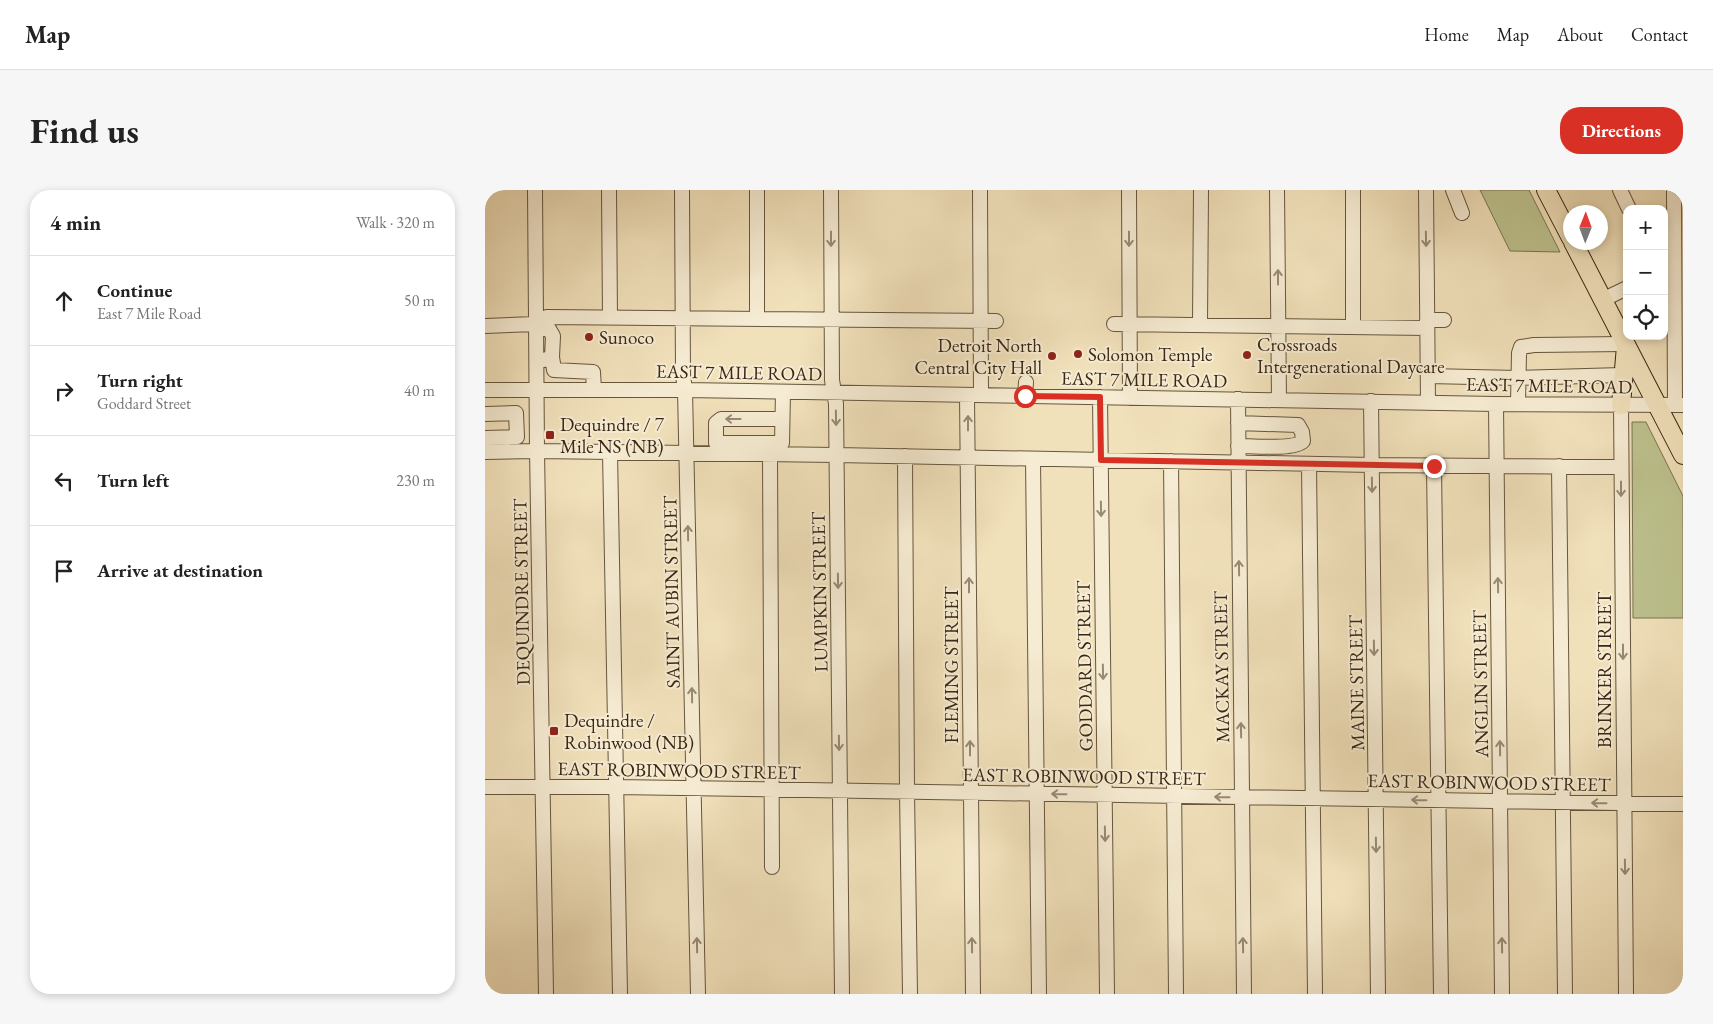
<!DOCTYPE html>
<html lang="en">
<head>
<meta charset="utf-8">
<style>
	body { margin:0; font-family:"EB Garamond",serif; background:#f6f6f6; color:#222 }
	.controls { position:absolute; right:15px; top:15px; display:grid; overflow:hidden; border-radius:10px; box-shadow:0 2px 8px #0003 }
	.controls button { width:45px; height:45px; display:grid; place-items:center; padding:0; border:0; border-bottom:1px solid #e0e0e0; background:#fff; color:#222; font:25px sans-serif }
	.compass { position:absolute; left:1078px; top:15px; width:45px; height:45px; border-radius:50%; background:#fff; box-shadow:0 2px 8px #0003; rotate:1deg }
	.stop { position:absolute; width:15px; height:15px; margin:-11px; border:4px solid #d93025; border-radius:50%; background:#fff }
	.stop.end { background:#d93025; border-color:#fff; box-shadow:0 1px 5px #0008 }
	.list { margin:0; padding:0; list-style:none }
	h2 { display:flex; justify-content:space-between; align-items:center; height:65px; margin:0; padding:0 20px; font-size:21px }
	h2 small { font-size:16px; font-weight:400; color:#767676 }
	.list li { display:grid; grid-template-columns:32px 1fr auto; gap:15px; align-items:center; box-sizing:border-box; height:90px; padding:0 20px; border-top:1px solid #e0e0e0 }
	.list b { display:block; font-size:19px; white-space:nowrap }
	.list p { margin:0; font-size:16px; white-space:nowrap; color:#767676 }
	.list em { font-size:16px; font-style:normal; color:#767676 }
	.icon { flex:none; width:28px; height:28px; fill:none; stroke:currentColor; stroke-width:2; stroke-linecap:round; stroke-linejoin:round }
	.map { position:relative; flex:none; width:1198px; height:804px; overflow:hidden; border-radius:20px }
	header { display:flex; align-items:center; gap:30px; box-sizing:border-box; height:70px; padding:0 25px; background:#fff; border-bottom:1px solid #e0e0e0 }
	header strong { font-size:24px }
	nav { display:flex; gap:28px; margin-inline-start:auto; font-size:18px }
	.intro { display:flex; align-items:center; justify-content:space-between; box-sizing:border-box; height:120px; padding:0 30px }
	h1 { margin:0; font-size:35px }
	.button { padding:12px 22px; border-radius:20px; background:#d93025; color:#fff; font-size:18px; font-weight:700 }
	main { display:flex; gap:30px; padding:0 30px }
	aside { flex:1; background:#fff; border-radius:20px; box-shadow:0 2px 8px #0003 }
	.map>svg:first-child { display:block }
	.green { fill:#bdc28e; stroke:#7b7452 }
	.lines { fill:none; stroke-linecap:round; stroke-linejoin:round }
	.minor-casing { stroke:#67563e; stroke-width:16 }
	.major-casing { stroke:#392715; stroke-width:20 }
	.minor { stroke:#f6ecd3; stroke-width:14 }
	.major { stroke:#f1e1bb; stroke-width:18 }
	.oneway { stroke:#988a74 }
	.route { stroke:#d93025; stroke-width:6 }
	.poi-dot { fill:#8f2418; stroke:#f6ecd3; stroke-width:2 }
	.labels { text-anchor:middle; stroke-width:4; stroke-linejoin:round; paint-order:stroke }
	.poi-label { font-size:19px; fill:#392715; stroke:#f6ecd3; text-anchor:start }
	.street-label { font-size:19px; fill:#392715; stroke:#f6ecd3 }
</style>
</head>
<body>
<header>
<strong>Map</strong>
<nav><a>Home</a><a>Map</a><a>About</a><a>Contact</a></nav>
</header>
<div class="intro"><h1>Find us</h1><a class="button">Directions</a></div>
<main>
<aside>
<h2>4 min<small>Walk · 320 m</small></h2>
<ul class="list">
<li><svg class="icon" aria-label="ahead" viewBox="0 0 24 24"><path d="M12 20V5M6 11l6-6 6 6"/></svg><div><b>Continue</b><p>East 7 Mile Road</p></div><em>50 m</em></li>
<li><svg class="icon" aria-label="right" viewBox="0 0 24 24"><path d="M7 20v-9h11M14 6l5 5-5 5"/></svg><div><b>Turn right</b><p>Goddard Street</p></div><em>40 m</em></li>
<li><svg class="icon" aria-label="left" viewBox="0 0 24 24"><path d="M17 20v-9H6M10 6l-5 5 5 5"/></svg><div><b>Turn left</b></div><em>230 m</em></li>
<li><svg class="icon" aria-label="arrive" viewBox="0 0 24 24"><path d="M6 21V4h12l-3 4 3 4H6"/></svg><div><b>Arrive at destination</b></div></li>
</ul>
</aside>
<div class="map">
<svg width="1198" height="804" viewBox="0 0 1198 804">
	<rect width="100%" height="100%" fill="#f1e1bb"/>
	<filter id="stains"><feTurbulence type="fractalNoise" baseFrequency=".004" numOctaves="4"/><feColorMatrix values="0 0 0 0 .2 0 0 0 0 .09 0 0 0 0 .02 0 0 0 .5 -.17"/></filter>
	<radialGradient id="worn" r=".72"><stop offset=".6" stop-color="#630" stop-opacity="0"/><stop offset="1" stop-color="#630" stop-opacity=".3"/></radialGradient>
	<path class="green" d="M995,0H1044L1075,62L1025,61Z
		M1147,232H1161L1198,306V428H1148Z"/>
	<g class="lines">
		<defs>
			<path id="minor" d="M50,0L52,261L61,804
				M124,0L125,128
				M197,0L198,185L200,200L213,804
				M346,0L347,190L351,214L357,804
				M495,0L496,205
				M644,0L645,208
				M792,0L794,210
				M941,0L943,212
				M968,0L977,23
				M1135,0L1144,19
				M1189,0L1190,215
				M1117,110L1142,98
				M272,128V0
				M942,130H959
				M629,134L942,138
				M715,134L716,0
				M0,136L51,134L62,127L511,131
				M868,137V0
				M51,139H64L68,146L67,167L59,170
				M67,167L69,180L108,182L109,200
				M943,186L1033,188L1137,185
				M0,200H200L1011,214L1198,215
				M482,205L488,804
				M540,206L541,192
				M615,207L622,804
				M753,209L759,804
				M886,211L893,804
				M1011,214L1017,804
				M1033,214L1034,163L1036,157L1049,155L1140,154
				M1136,215L1141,804
				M0,224L31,223L32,247L0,248
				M297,229H236L231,233V253H297L298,202
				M753,256C766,256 810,260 818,251L817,242L813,235L753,233
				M0,262L52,261L351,265L887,275L1136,277
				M125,262L135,804
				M285,264L287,677
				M420,266L422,602L425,804
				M548,269L554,804
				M686,271L691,804
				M824,274L830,804
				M949,276L956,804
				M1074,276L1080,804
				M0,597H131L1198,614"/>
			<path id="major" d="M1061,0L1086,48
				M1088,52L1198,265
				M1136,215L1141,156"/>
		</defs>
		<use href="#minor" class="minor-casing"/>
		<use href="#major" class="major-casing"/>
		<use href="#minor" class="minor"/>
		<use href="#major" class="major"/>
	</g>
	<defs><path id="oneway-shaft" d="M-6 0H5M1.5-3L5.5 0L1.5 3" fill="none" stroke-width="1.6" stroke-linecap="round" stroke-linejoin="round" transform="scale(1.25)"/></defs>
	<g class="oneway">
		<use href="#oneway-shaft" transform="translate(346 49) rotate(90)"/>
		<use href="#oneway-shaft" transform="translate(644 49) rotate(90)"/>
		<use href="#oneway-shaft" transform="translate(941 49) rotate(89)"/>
		<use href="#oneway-shaft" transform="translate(793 87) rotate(-90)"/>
		<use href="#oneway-shaft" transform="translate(351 228) rotate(89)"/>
		<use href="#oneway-shaft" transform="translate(248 229) rotate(180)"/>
		<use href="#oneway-shaft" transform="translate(483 233) rotate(-90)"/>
		<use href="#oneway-shaft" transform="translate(887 295) rotate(89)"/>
		<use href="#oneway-shaft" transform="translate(1136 299) rotate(90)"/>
		<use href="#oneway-shaft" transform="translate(616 319) rotate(89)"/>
		<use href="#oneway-shaft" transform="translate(203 343) rotate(-91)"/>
		<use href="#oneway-shaft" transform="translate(754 378) rotate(-91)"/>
		<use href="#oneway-shaft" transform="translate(353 391) rotate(89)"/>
		<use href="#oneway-shaft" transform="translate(484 395) rotate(-90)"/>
		<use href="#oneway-shaft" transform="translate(1013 395) rotate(-91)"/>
		<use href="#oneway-shaft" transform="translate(889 458) rotate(89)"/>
		<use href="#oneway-shaft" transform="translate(1138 462) rotate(90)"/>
		<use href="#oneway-shaft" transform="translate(618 482) rotate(89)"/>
		<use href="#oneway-shaft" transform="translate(207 505) rotate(-91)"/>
		<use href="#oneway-shaft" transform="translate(756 540) rotate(-91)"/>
		<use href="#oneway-shaft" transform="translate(354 553) rotate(89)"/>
		<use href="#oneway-shaft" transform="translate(485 558) rotate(-90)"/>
		<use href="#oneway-shaft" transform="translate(1015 558) rotate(-91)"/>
		<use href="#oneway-shaft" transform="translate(574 604) rotate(-179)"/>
		<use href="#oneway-shaft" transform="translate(737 607) rotate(-179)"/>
		<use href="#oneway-shaft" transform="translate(934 610) rotate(-179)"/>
		<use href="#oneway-shaft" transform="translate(1114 613) rotate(-179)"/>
		<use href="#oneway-shaft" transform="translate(620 644) rotate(89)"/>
		<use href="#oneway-shaft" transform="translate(891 655) rotate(89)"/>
		<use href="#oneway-shaft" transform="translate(1140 677) rotate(89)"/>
		<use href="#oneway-shaft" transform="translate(212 755) rotate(-91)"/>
		<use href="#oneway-shaft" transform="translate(487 755) rotate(-91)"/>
		<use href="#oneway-shaft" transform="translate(758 755) rotate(-91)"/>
		<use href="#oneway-shaft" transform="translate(1017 755) rotate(-91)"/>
	</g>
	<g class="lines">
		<path class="route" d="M540,206L615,207L616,270L949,276"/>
	</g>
	<g class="poi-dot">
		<circle cx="104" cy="147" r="5"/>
		<circle cx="593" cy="164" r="5"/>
		<circle cx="762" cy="165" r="5"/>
		<circle cx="567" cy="166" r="5"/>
		<rect x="60" y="240" width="10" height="10" rx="2.5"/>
		<rect x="64" y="536" width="10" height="10" rx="2.5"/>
	</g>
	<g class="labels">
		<g class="poi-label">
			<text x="114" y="154">Sunoco</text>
			<text x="772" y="161">Crossroads<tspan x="772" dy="22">Intergenerational Daycare</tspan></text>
			<text x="557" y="162" text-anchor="end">Detroit North<tspan x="557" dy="22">Central City Hall</tspan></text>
			<text x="603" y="171">Solomon Temple</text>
			<text x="75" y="241">Dequindre / 7<tspan x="75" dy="22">Mile NS (NB)</tspan></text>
			<text x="79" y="537">Dequindre /<tspan x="79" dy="22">Robinwood (NB)</tspan></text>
		</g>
		<g class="street-label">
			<text transform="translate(254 182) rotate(1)" y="7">EAST 7 MILE ROAD</text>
			<text transform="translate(659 189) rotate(1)" y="7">EAST 7 MILE ROAD</text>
			<text transform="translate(1064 195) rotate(1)" y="7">EAST 7 MILE ROAD</text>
			<text transform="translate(36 402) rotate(-91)" y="7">DEQUINDRE STREET</text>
			<text transform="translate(186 402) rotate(-91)" y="7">SAINT AUBIN STREET</text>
			<text transform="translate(334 402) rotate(-91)" y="7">LUMPKIN STREET</text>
			<text transform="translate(466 475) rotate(-90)" y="7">FLEMING STREET</text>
			<text transform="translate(599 476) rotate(-91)" y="7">GODDARD STREET</text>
			<text transform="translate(736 477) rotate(-91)" y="7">MACKAY STREET</text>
			<text transform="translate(1119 480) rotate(-90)" y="7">BRINKER STREET</text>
			<text transform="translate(871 493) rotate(-91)" y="7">MAINE STREET</text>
			<text transform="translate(995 494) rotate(-91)" y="7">ANGLIN STREET</text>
			<text transform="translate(194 580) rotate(1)" y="7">EAST ROBINWOOD STREET</text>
			<text transform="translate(599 586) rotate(1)" y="7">EAST ROBINWOOD STREET</text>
			<text transform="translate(1004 592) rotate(1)" y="7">EAST ROBINWOOD STREET</text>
		</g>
	</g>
	<rect width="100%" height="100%" filter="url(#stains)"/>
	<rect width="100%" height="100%" fill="url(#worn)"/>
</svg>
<div class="controls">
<button>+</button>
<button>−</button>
<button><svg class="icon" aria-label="locate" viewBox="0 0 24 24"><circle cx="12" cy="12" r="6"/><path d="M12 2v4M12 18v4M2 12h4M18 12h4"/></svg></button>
</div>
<svg class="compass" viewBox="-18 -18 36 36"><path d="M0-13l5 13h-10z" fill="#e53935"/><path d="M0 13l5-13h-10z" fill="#767676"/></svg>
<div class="stop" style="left:540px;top:206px"></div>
<div class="stop end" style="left:949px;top:276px"></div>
</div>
</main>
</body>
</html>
